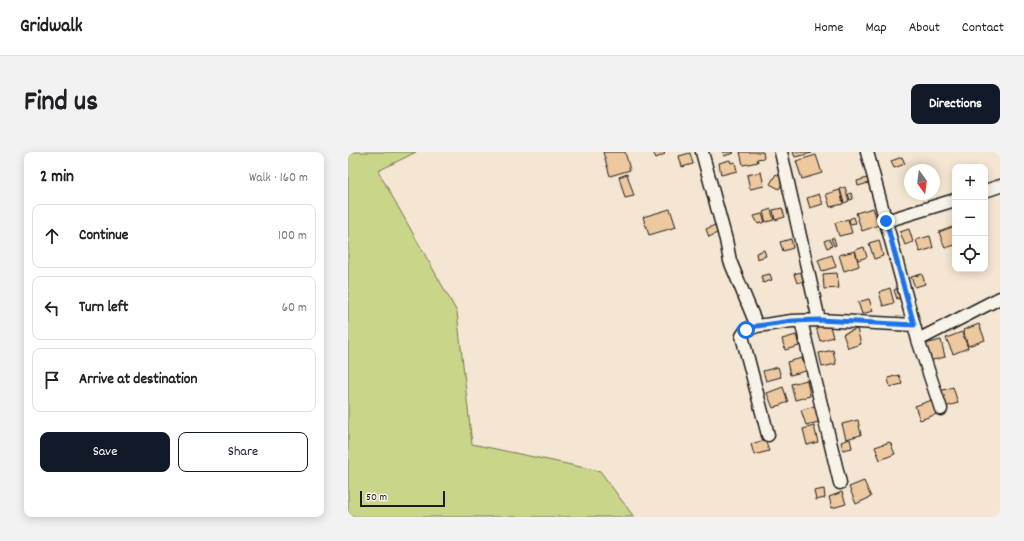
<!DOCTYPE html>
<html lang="en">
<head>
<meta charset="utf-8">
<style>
	body { margin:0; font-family:Dekko,sans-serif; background:#f2f2f2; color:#202124 }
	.controls { position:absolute; right:12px; top:12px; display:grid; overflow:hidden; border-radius:8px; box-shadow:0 2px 10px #0003 }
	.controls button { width:36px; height:36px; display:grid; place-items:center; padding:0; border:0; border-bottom:1px solid #e0e0e0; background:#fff; color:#202124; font:20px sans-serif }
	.compass { position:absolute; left:556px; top:12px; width:36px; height:36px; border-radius:50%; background:#fff; box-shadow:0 2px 10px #0003; rotate:166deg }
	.scale { position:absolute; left:12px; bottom:10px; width:85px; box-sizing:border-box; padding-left:4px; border:2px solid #1c1c1c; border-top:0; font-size:11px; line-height:14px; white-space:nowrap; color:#1c1c1c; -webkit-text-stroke:3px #f7f3e8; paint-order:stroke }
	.stop { position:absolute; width:12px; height:12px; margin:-9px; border:3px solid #1a73e8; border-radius:50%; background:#fff }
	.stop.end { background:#1a73e8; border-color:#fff; box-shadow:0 1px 4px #0008 }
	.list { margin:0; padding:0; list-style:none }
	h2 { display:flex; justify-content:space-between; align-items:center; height:52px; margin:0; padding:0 16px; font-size:17px }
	h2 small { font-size:13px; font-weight:400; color:#757577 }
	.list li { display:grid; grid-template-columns:26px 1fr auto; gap:12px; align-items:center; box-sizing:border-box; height:64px; margin:0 8px 8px; padding:0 8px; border:1px solid #e0e0e0; border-radius:8px }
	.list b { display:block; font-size:15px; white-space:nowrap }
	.list em { font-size:13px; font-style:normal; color:#757577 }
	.actions { display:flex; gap:8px; padding:12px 16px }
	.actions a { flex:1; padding:9px 0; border:1px solid #111827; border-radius:8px; text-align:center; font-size:14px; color:#111827 }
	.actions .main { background:#111827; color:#fff }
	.icon { flex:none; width:22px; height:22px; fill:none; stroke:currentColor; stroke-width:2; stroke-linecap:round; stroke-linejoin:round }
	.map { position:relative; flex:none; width:652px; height:365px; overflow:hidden; border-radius:8px }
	header { display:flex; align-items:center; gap:24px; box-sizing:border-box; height:56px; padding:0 20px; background:#fff; border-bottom:1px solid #e0e0e0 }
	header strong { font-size:19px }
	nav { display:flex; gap:22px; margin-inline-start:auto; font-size:14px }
	.intro { display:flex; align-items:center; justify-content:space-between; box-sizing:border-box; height:96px; padding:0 24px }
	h1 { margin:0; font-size:28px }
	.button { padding:10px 18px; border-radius:8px; background:#111827; color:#fff; font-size:14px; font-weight:700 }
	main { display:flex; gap:24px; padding:0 24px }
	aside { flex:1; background:#fff; border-radius:8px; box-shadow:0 2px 10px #0003 }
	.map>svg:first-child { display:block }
	.green { fill:#c9d588; stroke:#727852 }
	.building { fill:#eec89e; stroke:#1c1c1c }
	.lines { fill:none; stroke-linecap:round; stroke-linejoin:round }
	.minor-casing { stroke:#1c1c1c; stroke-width:15 }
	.minor { stroke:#f7f3e8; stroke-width:12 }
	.route { stroke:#1a73e8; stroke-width:5 }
</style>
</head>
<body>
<header>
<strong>Gridwalk</strong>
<nav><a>Home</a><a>Map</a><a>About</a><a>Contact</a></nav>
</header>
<div class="intro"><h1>Find us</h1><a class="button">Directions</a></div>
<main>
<aside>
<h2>2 min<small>Walk · 160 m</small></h2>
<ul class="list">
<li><svg class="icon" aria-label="ahead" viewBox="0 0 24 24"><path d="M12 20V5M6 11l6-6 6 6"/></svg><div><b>Continue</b></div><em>100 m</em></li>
<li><svg class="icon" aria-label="left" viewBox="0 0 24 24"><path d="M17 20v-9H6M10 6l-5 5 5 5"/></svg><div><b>Turn left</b></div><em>60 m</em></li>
<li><svg class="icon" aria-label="arrive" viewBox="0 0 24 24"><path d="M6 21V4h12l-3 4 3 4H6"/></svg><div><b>Arrive at destination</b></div></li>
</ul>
<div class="actions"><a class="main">Save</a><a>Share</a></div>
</aside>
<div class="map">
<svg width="652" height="365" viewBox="0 0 652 365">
	<rect width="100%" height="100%" fill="#f4e6d2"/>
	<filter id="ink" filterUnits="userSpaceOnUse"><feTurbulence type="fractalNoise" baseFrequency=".025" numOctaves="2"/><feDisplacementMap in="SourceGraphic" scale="8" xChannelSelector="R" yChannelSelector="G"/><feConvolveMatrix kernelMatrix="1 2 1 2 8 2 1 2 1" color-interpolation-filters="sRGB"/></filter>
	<g filter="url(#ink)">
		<path class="green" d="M0,0H68L30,19L109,160L124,292L252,319L286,365H0Z"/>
		<path class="building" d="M255,0H277L282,18L262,24Z
			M305,0H316L317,2L308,6Z
			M375,0H385L386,1L376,4Z
			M392,0H415L416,6L409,7L410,10L395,13Z
			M445,0H464V1L447,5Z
			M342,1L345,12L334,15L331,4Z
			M468,3L474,21L454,27L448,9Z
			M554,5L557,12L546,16L543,9Z
			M382,8L383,11L387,10L389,19L373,23L371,11Z
			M413,20L416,34L402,37L399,23Z
			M279,22L286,44L277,46L271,25Z
			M428,22L437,27L431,37L422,32Z
			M519,26L521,31L510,34L509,29Z
			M497,35L501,49L496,51L492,37Z
			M492,38L495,52L482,55L478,42Z
			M503,41L505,47L502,48L500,42Z
			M471,42L475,52L462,56L459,46Z
			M434,56L437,65L427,68L425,58Z
			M525,56L531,73L514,79L508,61Z
			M322,57L328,75L301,83L295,65Z
			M423,57L426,68L418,70L415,60Z
			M414,62L417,70L410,72L406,64Z
			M506,65L508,71L502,72L501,67Z
			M500,67L504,81L491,84L487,71Z
			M367,73L371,80L361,85L358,77Z
			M607,74V93L597,96L591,80Z
			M561,77L565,90L557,93L552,80Z
			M582,84L585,96L572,100L568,88Z
			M483,86H486L488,93L486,94Z
			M443,87L445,96L435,99L432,90Z
			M481,87L484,94L479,96L476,89Z
			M531,88L535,104L526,107L521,91Z
			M516,95L519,105L510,108L507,98Z
			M416,98L418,104L409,107L408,101Z
			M507,99L511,114L496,119L491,103Z
			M484,103L488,115L474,119L470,108Z
			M453,120L456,129L449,131L446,122Z
			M489,121L491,136L476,137L475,122Z
			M422,122L424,128L415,131L413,124Z
			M574,122L577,132L567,135L563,125Z
			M542,136L546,151L535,154L531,140Z
			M551,136L554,145L549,147L546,138Z
			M521,147L525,159L514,162L510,150Z
			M481,171L485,185L472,189L468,175Z
			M631,172L637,188L620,194L615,178Z
			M509,177L513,192L500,196L495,182Z
			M614,180L620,196L605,202L598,186Z
			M448,183L451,194L437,198L434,187Z
			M593,188L597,205L581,209L577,192Z
			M485,198L488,212L474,215L471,201Z
			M454,206L458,219L442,223L439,210Z
			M430,215L433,225L418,229L415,219Z
			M551,223L554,232L542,235L540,226Z
			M459,228L462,244L447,248L443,232Z
			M435,235L440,250L425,256L419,241Z
			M605,235L610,251L597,255L592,239Z
			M587,247L592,261L572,268L567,254Z
			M467,254L471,270L458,273L453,258Z
			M510,268L513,283L498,287L494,272Z
			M466,274L470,290L459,293L455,277Z
			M502,287L504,296L495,298L493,290Z
			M417,288L421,299L406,303L403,292Z
			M542,290L547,302L532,308L527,295Z
			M516,329L523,345L508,352L501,335Z
			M476,337L477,346L468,348L466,339Z
			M494,340L498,352L484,356L481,345Z"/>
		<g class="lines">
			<defs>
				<path id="minor" d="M354,0L378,88L382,109L409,174
					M433,0L471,168
					M519,0L570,188L593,257
					M637,39L652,34
					M538,69L607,48
					M453,169L492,331
					M570,188L652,146
					M420,283L394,184L398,178L409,174L444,169L471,168L566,173"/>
			</defs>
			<use href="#minor" class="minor-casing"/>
			<use href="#minor" class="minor"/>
		</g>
	</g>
	<g class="lines" filter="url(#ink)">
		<path class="route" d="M398,178L409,174L444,169L471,168L566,173L538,69"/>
	</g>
</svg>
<div class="controls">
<button>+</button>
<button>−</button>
<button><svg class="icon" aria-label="locate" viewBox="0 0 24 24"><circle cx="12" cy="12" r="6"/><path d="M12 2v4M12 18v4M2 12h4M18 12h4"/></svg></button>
</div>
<svg class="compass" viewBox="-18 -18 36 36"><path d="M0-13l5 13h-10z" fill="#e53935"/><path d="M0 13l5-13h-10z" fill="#757577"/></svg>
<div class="scale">50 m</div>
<div class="stop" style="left:398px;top:178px"></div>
<div class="stop end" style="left:538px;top:69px"></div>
</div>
</main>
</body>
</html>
